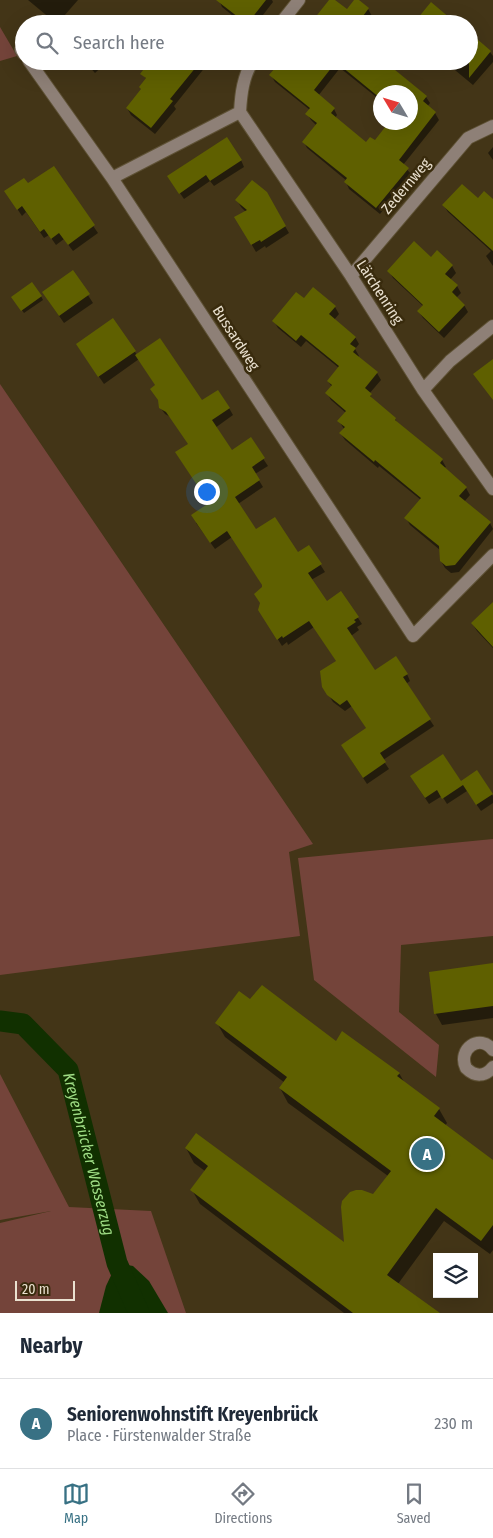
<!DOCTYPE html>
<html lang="en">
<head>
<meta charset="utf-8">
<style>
	body { margin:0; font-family:"Fira Sans Condensed",sans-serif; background:#f2f2f3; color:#1f2937 }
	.controls { position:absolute; right:15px; bottom:15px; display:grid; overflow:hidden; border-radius:0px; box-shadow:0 5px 20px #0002 }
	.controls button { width:45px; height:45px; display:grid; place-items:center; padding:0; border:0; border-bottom:1px solid #e0e1e3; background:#fff; color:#1f2937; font:25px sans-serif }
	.compass { position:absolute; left:373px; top:85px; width:45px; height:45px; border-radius:50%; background:#fff; box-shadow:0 5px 20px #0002; rotate:308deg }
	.scale { position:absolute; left:15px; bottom:12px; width:60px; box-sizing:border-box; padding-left:5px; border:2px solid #eae1d0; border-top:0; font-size:14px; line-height:18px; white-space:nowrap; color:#eae1d0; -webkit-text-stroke:4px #392b0d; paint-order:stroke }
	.you { position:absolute; left:206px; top:491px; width:18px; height:18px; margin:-12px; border:4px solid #fff; border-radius:50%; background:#1a73e8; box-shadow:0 0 0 8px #1a73e833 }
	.badge { display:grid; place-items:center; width:32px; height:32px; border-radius:50%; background:#387184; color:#fff; font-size:16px; font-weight:700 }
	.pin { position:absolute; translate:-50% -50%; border:2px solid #fff; box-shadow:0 1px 5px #0006 }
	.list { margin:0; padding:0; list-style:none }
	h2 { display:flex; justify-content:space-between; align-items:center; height:65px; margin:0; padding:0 20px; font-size:21px }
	h2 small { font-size:16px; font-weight:400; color:#747a83 }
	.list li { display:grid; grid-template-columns:32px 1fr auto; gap:15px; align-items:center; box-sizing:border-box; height:90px; padding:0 20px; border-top:1px solid #e0e1e3 }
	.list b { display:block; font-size:19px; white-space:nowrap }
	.list p { margin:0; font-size:16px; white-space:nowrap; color:#747a83 }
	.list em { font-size:16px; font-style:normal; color:#747a83 }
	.icon { flex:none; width:28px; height:28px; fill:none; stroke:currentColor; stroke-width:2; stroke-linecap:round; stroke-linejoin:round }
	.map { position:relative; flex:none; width:493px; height:1313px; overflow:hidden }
	.search { position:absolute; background:#fff; box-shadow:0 5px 20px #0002; left:15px; right:15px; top:15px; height:55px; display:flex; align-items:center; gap:12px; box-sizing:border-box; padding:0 18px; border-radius:28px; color:#747a83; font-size:19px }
	.sheet { height:155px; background:#fff }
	nav { display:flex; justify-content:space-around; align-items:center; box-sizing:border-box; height:70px; border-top:1px solid #e0e1e3; background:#fff; font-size:14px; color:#747a83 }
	nav a { display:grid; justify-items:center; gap:2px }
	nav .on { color:#387184 }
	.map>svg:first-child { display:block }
	.green { fill:#74443a }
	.water { fill:#113000 }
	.shadow { fill:#0007; fill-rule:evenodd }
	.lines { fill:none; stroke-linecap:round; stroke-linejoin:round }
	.canal { stroke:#113000; stroke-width:21 }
	.building { fill:#5f6000; fill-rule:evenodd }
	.minor-casing { stroke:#5e5135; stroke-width:14 }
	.minor { stroke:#8e8077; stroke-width:12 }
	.labels { text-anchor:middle; stroke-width:5; stroke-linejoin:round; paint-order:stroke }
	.street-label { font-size:15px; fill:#eae1d0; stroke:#392b0d }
	.water-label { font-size:16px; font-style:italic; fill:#9fdd84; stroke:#392b0d }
</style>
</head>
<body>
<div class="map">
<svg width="493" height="1313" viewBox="0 0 493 1313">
	<rect width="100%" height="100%" fill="#433517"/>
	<path class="green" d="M0,27L17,56L0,61Z
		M0,384L313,844L289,852L300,936L0,975Z
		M493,839V936L401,945L399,1012L439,1045L436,1077L314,980L298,858Z
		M0,1074L69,1207L151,1211L186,1313H0V1223L51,1211L0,1220Z"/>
	<path class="water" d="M117,1263L133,1266L149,1281L168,1313H99L106,1286Z"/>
	<path class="shadow" d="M28,0H78L57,24Z
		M219,0H272L273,2L256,24H243L222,7Z
		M330,0H333L347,11L357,0L368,9L372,16L366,24H311Z
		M96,20L100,24H92Z
		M180,20L185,24H176Z
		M469,35L490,52L493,56V62L473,85L444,61H469Z
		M84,61H108L95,73Z
		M157,61H210L174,106L176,109L155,134L131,115L127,108L142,90L146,79L145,76Z
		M282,61H392L389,67L426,97L430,103L427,107L435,113L439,120L403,165L412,175L380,214L349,189L346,182L347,181L307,148L304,142L317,126L311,120L307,114L310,110L275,82L271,75ZM340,68L380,100V92H410V122L375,142L366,143L335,118L337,115L334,109L318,96Z
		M493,147V160L488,153Z
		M241,160L244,167L214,186L210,181L184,199L173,183Z
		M53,167L98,233L73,251L64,239L56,245L49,235L44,238L26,212L22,216L10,198Z
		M266,193L289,233L266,248L265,246L256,252L236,218L246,212L241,207L237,200Z
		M478,200H493V266L486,256L491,251L448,212L444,206Z
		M437,252L452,266L456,273L450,280L457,286L461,293L456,298L464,305L468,312L444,338L423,318L419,312L423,306L393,278L389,271L431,259Z
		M73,272L93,303L64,323L48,300Z
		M41,296L43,300L24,313L15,301Z
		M304,300L335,307L339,314L334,320L355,337L359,344L355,349L359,356L358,358L377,373L381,380L369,394L375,402L395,419L398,424L442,460L446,467L444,468L466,488L470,495L464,502L490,523L493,529L459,572L451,573L445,568L441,561L440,550L410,525L406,518L421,500L379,466L378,468L345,440L341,434L344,429L339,421L346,413L331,400L327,393L332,387L328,381L339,368L306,341L301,347L278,328L274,321Z
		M82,352H135L137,355L202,402L229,408L233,415L215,428L231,452L250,439L268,466L255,474L263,487L238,504L256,530L298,554L309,547L325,572L311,580L326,603L358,618L362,624L357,627L359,630L351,636L375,672L407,674L410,681L406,684L434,726L383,760L389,769L367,784L346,752L367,729L352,706L345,711L333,702L328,694L337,662L314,627L288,645L287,642L282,646L260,610L263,586L232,537L215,549L196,523L210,504L189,444L172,418L165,414L160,407L156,386L139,359L104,384Z
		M493,605V648L477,631L472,623Z
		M477,772L493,796V803L481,811L467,791L447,804L442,796L429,804L415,783H461Z
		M493,964V1018L442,1025L436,1014L430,973Z
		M250,1001L399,1073L404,1082L439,1109L447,1123L445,1126L493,1162V1250L490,1254L444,1221L398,1284L438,1313H344L200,1204L192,1190L205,1171L194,1163L186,1148L345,1245L374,1195L388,1176L288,1103L280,1088L285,1083L225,1037L217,1023Z"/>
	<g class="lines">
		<path class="canal" id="s1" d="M0,1021L23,1024L68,1070L117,1263L139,1313"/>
	</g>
	<path class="building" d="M216,0H266L247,24Z
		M329,0H335L347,9L354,0H359L369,8L360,20L365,24H310Z
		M431,2L457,24H413Z
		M469,32L491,51L469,78Z
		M150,61H201L170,99L173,101L151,128L126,108L141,89L139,87L146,78L140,74Z
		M281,61H384L427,96L423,101L436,112L399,160L409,168L376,208L344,182L347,178L302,142L317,123L305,114L310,108L269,75ZM336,62L380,98V92H410V122H389L375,140L370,137L366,142L331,113L335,108L314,90Z
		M227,137L242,160L210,181L206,175L179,194L167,176Z
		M54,166L95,225L68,245L59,233L51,239L44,229L40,232L22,206L17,210L4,191L24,178L28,183Z
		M252,180L267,192L286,226L261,242L260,240L251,245L234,217L247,210L235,200Z
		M462,184L478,198L484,191L493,199V251L442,205Z
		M414,241L431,257L437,250L453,265L445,274L458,285L452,292L465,305L439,332L417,311L423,305L387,271Z
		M73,270L90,294L59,316L42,292Z
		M32,282L42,296L21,311L11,297Z
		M313,287L336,306L329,314L356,337L350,344L356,348L353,352L378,372L365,388L372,394L370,396L396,418L395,420L443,459L440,463L467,487L459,496L491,522L455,565L446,566L440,561L439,546L404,518L421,498L375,460L374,462L339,433L345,427L337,421L346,411L325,393L332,385L327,381L339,366L301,335L296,341L272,321L296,292L304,298Z
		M113,318L136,351L98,377L76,344Z
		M160,338L202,400L218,390L230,408L212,420L232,450L251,437L265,458L252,467L260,480L235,497L256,529L275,517L298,552L309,545L322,564L308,573L327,601L341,591L359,617L354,620L356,622L347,628L375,670L396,656L408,674L403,677L431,719L380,753L386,762L363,778L341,745L366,728L347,700L340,705L327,695L322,687L320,671L336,661L309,621L283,638L282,636L277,640L258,610L260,603L254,594L262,587V585L227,531L210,543L191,515L209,503L175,452L188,444L166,412L159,408L158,400L150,389L155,385L135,355Z
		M493,359V400L473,374Z
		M493,602V647L471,623Z
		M443,754L461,781L477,770L493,794L476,805L463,785L442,799L437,790L425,798L410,776Z
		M493,963V1006L434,1014L429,972Z
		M262,985L336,1041L342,1031L400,1073L397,1076L440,1108L434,1116L493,1160V1225L481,1241L436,1208L387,1275L440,1313H353L190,1190L208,1166L185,1148L196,1133L344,1242L341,1207L342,1201L350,1192L356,1190H362L373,1194L391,1171L279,1088L287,1077L215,1023L239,991L250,999Z"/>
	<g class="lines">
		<defs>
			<path id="minor" d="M280,24L299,0
				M21,50L24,54
				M29,61L112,178L413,636L493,555
				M253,61C243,76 241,94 240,112L351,276L423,390L493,489
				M112,178L240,112
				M351,276L468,138L493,126
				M423,390L450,361L493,326
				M493,1050C480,1033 457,1049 466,1068C475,1077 485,1077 493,1067"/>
		</defs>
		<use href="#minor" class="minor-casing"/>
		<use href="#minor" class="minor"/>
	</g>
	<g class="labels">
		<g class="street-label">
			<text transform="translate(406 186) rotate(-50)" y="5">Zedernweg</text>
			<text transform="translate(380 292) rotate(57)" y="5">Lärchenring</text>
			<text transform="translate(236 338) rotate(57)" y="5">Bussardweg</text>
		</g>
		<g class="water-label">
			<text dy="6" stroke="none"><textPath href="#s1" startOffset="174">Kreyenbrücker Wasserzug</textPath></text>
		</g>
	</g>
</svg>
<div class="controls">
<button><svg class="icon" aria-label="layers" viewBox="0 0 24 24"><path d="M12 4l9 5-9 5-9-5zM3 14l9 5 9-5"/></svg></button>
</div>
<svg class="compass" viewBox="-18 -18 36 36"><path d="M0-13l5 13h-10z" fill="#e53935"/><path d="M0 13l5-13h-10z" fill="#747a83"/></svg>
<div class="scale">20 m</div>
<div class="you"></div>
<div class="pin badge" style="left:427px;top:1154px">A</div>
<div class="search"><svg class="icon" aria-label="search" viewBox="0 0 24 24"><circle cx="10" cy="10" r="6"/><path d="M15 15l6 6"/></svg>Search here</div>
</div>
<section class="sheet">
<h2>Nearby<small></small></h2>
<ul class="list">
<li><span class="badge">A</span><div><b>Seniorenwohnstift Kreyenbrück</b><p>Place · Fürstenwalder Straße</p></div><em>230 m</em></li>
</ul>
</section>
<nav>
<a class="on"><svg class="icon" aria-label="map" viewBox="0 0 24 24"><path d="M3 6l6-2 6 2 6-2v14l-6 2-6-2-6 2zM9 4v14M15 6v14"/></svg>Map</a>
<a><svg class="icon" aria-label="directions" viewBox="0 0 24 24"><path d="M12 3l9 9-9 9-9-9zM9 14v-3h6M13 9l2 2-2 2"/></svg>Directions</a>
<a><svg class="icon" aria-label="saved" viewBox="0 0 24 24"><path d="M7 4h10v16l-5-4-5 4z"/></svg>Saved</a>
</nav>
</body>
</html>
